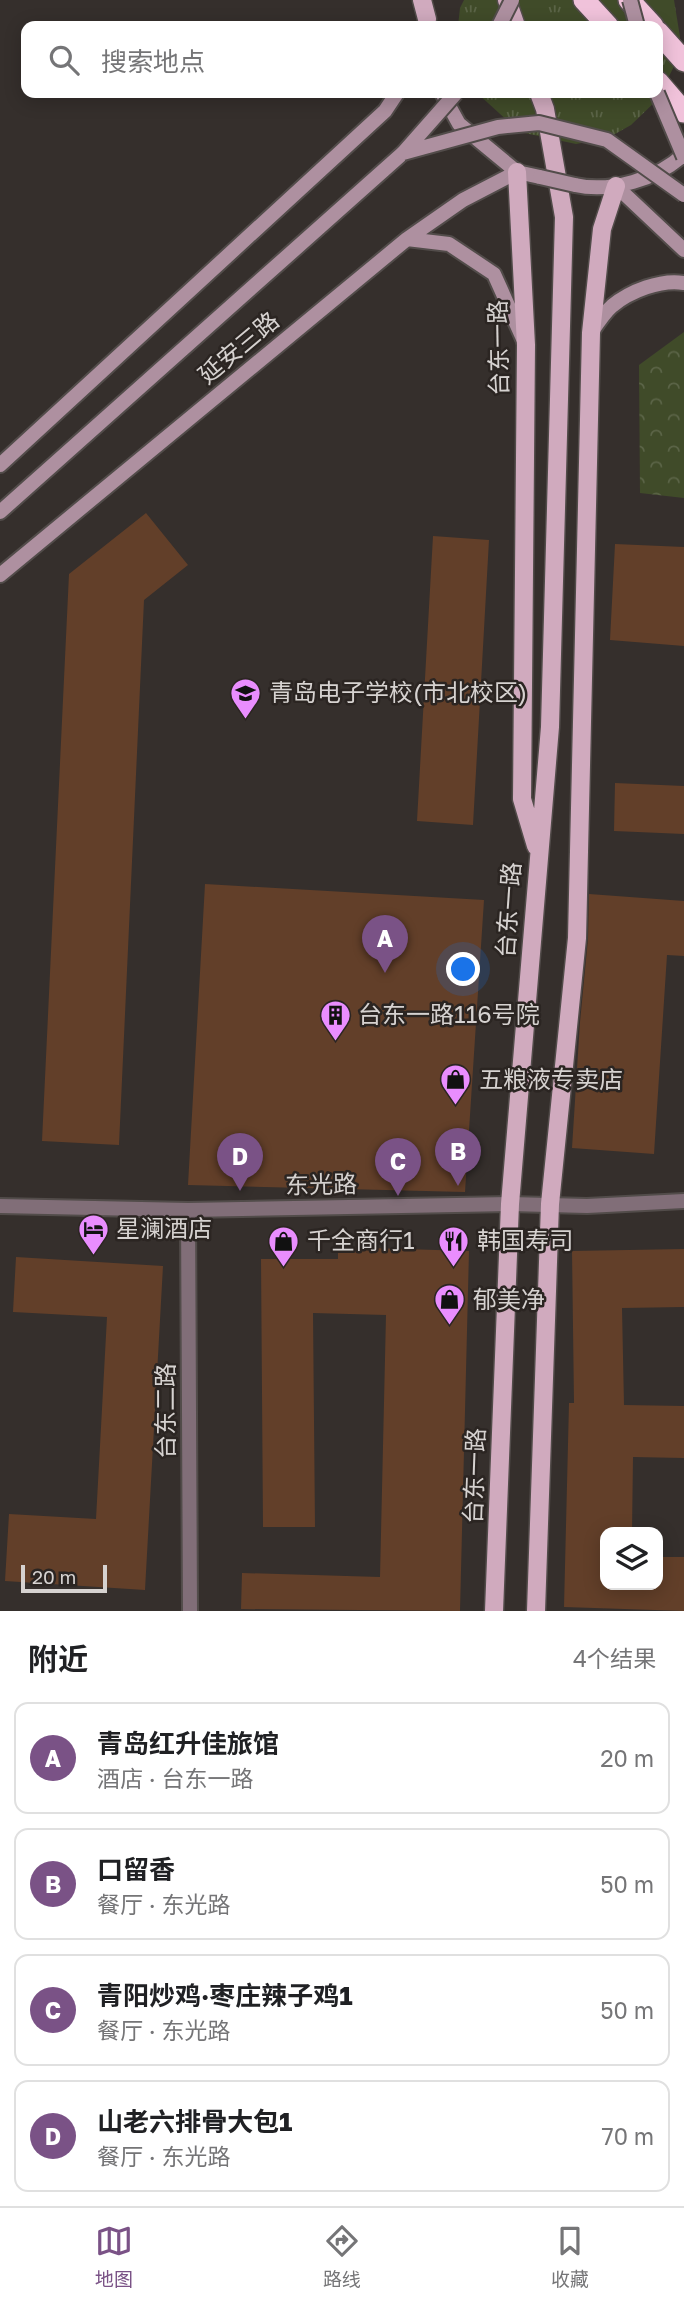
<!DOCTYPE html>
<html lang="zh">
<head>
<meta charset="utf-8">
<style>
	body { margin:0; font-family:"Golos Text","Noto Sans SC",sans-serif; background:#f6f6f6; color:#202124 }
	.controls { position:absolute; right:21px; bottom:21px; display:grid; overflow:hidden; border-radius:14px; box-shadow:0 4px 18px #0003 }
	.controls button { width:63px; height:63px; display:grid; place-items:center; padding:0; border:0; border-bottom:2px solid #e0e0e0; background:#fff; color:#202124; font:35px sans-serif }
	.scale { position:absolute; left:21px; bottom:18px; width:86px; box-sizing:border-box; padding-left:7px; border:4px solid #d6d2d0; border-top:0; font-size:19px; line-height:24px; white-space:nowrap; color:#d6d2d0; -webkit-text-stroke:5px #2b2522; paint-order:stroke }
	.you { position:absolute; left:464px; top:970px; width:24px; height:24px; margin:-18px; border:5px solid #fff; border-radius:50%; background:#1a73e8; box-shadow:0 0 0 10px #1a73e833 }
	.badge { display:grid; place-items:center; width:46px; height:46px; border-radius:50%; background:#7a5286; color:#fff; font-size:23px; font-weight:700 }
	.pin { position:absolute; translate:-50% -58px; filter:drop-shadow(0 2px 4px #0008) }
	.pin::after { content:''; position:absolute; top:37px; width:24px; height:21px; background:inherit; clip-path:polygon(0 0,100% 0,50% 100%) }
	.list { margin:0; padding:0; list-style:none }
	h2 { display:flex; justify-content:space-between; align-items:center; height:91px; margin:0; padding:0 28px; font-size:30px }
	h2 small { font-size:23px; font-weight:400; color:#757577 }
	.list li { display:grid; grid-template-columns:46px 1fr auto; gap:21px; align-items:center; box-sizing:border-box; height:112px; margin:0 14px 14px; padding:0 14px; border:2px solid #e0e0e0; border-radius:14px }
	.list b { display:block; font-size:26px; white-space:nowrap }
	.list p { margin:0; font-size:23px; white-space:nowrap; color:#757577 }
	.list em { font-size:23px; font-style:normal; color:#757577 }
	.icon { flex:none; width:38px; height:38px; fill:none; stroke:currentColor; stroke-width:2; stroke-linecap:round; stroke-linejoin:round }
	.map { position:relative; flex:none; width:684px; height:1611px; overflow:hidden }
	.search { position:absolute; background:#fff; box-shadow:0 4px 18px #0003; left:21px; right:21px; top:21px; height:77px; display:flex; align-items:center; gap:18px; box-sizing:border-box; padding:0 24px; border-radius:14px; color:#757577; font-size:26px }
	.sheet { height:595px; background:#fff }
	nav { display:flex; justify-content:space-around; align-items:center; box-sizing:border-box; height:98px; border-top:2px solid #e0e0e0; background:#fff; font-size:19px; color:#757577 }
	nav a { display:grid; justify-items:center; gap:4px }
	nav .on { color:#7a5286 }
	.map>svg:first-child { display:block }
	.grass { fill:url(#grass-tufts) }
	.park { fill:url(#park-crowns) }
	.building { fill:#623f29 }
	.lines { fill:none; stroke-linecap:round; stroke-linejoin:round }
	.street-casing { stroke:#524c4a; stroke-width:18 }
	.secondary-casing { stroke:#524c4a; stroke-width:18 }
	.primary-casing { stroke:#524c4a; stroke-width:21 }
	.highway-casing { stroke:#524c4a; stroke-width:24 }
	.street { stroke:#816e78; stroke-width:14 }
	.secondary { stroke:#ae90a0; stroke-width:14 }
	.primary { stroke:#d0aabe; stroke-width:18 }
	.highway { stroke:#f0c2da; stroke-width:21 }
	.secondary-bridge-casing { stroke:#524c4a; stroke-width:18; stroke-linecap:butt }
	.secondary-bridge { stroke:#ae90a0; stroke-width:14 }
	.labels { text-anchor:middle; stroke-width:5; stroke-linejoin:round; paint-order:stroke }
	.street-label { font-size:24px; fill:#d6d2d0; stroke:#2b2522 }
	.poi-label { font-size:24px; fill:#d6d2d0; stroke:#2b2522; text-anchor:start }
</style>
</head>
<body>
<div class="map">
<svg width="684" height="1611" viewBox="0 0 684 1611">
	<defs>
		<pattern id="grass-tufts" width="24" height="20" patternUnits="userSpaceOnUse" patternTransform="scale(1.75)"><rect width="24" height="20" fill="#404b29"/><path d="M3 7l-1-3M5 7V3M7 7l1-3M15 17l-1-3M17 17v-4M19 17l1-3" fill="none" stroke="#5b6447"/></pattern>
		<pattern id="park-crowns" width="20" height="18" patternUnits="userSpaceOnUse" patternTransform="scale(1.75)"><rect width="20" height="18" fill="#404b29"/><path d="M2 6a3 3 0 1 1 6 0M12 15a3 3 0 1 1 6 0" fill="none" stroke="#5b6447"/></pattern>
	</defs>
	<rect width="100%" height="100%" fill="#352f2c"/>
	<path class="grass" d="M464,0H674L680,37L676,62L658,99L631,125L608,138L576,144L520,132L477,93H658V26H458L460,8Z"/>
	<path class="park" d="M684,332V498L640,493L639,365Z"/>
	<path class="building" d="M146,513L188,565L144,600L119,1145L42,1141L69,574Z
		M433,536L489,540L473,825L417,821Z
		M615,544L684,547V646L610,640Z
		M615,783L684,786V834L614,831Z
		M205,884L484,900L465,1192L188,1185Z
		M589,894L684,901V956L667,955L654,1154L572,1148L580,1022L588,939Z
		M338,1247L469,1251L460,1611L241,1609L242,1573L380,1577L386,1315L313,1313L315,1527H263L261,1259H338Z
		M684,1249V1307L622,1308L624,1405L684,1406V1458L633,1457L632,1532H605V1585H658V1557H684V1611L564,1607L569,1403H574L572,1251Z
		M16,1257L163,1266L145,1590L5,1581L9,1514L96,1519L107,1317L13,1312Z"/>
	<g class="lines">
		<defs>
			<path id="street" d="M0,1206L188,1210L510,1204L587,1206L684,1201
				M188,1210L190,1611"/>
			<path id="secondary" d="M442,93L459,124L517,172L540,177
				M575,185C611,193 658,179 684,154
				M616,186L684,250
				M407,239L449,244L494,274L524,341
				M591,333C597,324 604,313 612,306C630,291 661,279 684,283
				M0,465L385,111L397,93
				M0,512L403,153
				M0,575L407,239L463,200L517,172"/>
			<path id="primary" d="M422,0L427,19
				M507,0L516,26
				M517,172L526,345L522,799L536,846
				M494,1611L510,1204L550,727L564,217L545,109L539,93
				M536,1611L550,1204L577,938L591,333L602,229L616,186"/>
			<path id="highway" d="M584,0L608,26
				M629,0L653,26
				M658,32L684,61
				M658,82L684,112"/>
		</defs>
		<use href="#street" class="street-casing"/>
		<use href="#secondary" class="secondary-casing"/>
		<use href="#primary" class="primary-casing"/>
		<use href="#highway" class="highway-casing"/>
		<use href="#street" class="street"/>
		<use href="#secondary" class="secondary"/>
		<use href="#primary" class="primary"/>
		<use href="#highway" class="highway"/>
		<defs>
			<path id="secondary-bridge" d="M630,0L637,26
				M499,26L512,0
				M657,93L684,157
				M404,152L456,93
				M403,153L498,127L539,123L607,140L684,195
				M540,177L575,185"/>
		</defs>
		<use href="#secondary-bridge" class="secondary-bridge-casing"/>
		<use href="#secondary-bridge" class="secondary-bridge"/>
	</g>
	<defs>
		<symbol id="school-pin" viewBox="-11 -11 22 30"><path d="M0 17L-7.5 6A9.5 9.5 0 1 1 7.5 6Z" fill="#e98dfe" stroke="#2b2522"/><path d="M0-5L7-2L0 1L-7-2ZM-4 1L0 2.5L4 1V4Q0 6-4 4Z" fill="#111"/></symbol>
		<symbol id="building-pin" viewBox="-11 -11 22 30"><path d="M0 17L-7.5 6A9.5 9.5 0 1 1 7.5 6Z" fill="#e98dfe" stroke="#2b2522"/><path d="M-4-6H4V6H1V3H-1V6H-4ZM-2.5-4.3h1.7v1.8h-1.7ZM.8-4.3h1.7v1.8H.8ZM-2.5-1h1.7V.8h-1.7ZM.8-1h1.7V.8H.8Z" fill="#111"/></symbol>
		<symbol id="shop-pin" viewBox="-11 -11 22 30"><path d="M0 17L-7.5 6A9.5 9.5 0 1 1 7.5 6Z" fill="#e98dfe" stroke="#2b2522"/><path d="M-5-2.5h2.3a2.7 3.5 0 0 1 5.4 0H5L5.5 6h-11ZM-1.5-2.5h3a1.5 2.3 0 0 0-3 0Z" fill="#111"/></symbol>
		<symbol id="hotel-pin" viewBox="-11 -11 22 30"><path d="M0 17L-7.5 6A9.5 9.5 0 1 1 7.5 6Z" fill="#e98dfe" stroke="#2b2522"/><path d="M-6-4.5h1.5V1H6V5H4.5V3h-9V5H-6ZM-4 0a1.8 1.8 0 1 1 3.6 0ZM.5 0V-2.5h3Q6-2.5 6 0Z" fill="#111"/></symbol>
		<symbol id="restaurant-pin" viewBox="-11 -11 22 30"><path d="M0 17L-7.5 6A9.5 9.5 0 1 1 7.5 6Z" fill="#e98dfe" stroke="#2b2522"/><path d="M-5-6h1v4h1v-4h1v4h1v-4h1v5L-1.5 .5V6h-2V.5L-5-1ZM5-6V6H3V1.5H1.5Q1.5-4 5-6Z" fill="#111"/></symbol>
	</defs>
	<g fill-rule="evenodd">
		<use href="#school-pin" x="228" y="676" width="35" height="47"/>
		<use href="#building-pin" x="318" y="998" width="35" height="47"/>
		<use href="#shop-pin" x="438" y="1062" width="35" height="47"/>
		<use href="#hotel-pin" x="76" y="1212" width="35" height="47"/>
		<use href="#shop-pin" x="266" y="1224" width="35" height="47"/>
		<use href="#restaurant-pin" x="436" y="1224" width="35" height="47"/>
		<use href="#shop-pin" x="432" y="1282" width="35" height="47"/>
	</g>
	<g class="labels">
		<g class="street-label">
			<text transform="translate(239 348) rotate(-40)" y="8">延安三路</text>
			<text transform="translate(499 348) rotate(-91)" y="8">台东一路</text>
			<text transform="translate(509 910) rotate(-86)" y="8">台东一路</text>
			<text transform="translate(321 1185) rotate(-1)" y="8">东光路</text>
			<text transform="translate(166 1411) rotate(-90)" y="8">台东二路</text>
			<text transform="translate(475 1476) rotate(-88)" y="8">台东一路</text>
		</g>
		<g class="poi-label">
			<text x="269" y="701">青岛电子学校(市北校区)</text>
			<text x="358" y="1023">台东一路116号院</text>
			<text x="479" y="1088">五粮液专卖店</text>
			<text x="116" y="1237">星澜酒店</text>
			<text x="307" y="1249">千全商行1</text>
			<text x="477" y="1249">韩国寿司</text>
			<text x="473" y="1308">郁美净</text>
		</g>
	</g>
</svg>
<div class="controls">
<button><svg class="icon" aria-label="layers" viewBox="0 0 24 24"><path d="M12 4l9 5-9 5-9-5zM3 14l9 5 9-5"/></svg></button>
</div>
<div class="scale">20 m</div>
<div class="you"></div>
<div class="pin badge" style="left:385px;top:973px">A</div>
<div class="pin badge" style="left:458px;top:1186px">B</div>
<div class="pin badge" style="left:398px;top:1196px">C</div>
<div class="pin badge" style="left:240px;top:1191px">D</div>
<div class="search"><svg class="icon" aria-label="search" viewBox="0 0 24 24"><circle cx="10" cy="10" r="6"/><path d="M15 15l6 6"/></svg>搜索地点</div>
</div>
<section class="sheet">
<h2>附近<small>4个结果</small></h2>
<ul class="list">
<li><span class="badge">A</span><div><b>青岛红升佳旅馆</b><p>酒店 · 台东一路</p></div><em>20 m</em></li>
<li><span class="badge">B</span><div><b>口留香</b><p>餐厅 · 东光路</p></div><em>50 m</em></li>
<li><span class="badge">C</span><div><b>青阳炒鸡·枣庄辣子鸡1</b><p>餐厅 · 东光路</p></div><em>50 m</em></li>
<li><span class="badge">D</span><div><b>山老六排骨大包1</b><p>餐厅 · 东光路</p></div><em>70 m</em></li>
</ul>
</section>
<nav>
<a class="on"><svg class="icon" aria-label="map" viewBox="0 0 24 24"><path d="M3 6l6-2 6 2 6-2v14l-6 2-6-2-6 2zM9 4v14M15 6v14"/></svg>地图</a>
<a><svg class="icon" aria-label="directions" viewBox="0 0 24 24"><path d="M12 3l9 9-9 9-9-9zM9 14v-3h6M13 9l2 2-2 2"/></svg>路线</a>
<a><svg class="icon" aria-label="saved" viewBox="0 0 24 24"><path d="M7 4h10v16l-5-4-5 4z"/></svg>收藏</a>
</nav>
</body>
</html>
